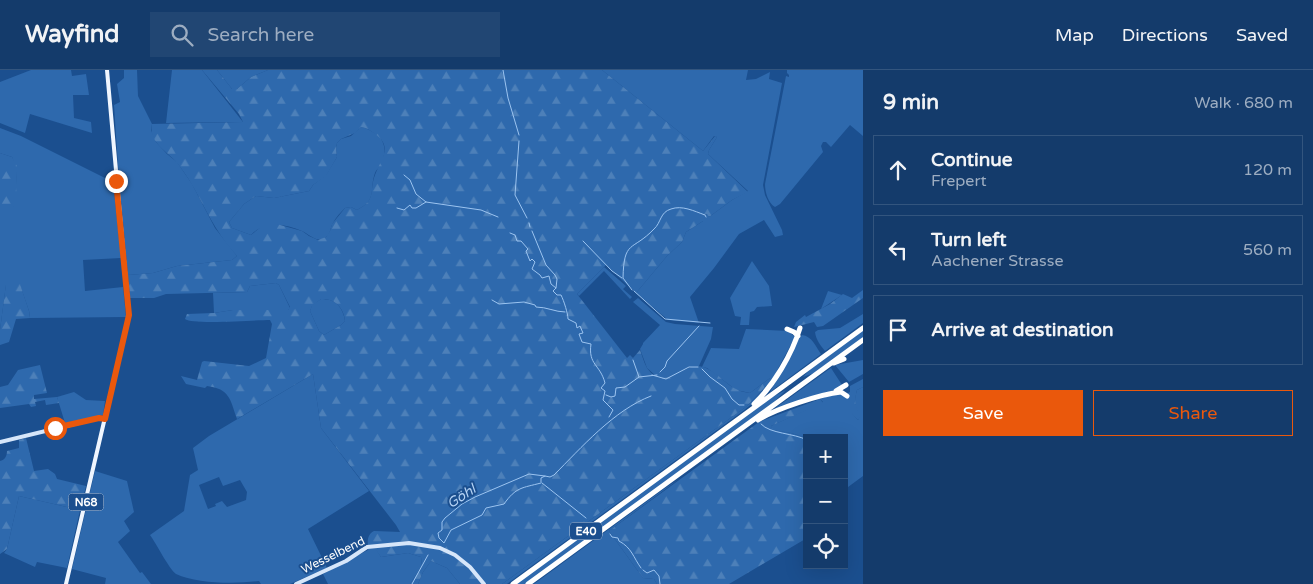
<!DOCTYPE html>
<html lang="en">
<head>
<meta charset="utf-8">
<style>
	body { margin:0; font-family:"Varela Round",sans-serif; background:#214673; color:#f1f3f6 }
	.controls { position:absolute; right:15px; bottom:15px; display:grid; overflow:hidden; border-radius:0px; box-shadow:0 5px 20px #0002 }
	.controls button { width:45px; height:45px; display:grid; place-items:center; padding:0; border:0; border-bottom:1px solid #33557e; background:#143b6b; color:#f1f3f6; font:25px sans-serif }
	.stop { position:absolute; width:15px; height:15px; margin:-11px; border:4px solid #ea580c; border-radius:50%; background:#fff }
	.stop.end { background:#ea580c; border-color:#fff; box-shadow:0 1px 5px #0008 }
	.list { margin:0; padding:0; list-style:none }
	h2 { display:flex; justify-content:space-between; align-items:center; height:65px; margin:0; padding:0 20px; font-size:21px }
	h2 small { font-size:16px; font-weight:400; color:#9dadc1 }
	.list li { display:grid; grid-template-columns:32px 1fr auto; gap:15px; align-items:center; box-sizing:border-box; height:70px; margin:0 10px 10px; padding:0 10px; border:1px solid #33557e; border-radius:0px }
	.list b { display:block; font-size:19px; white-space:nowrap }
	.list p { margin:0; font-size:16px; white-space:nowrap; color:#9dadc1 }
	.list em { font-size:16px; font-style:normal; color:#9dadc1 }
	.actions { display:flex; gap:10px; padding:15px 20px }
	.actions a { flex:1; padding:11px 0; border:1px solid #ea580c; border-radius:0px; text-align:center; font-size:18px; color:#ea580c }
	.actions .main { background:#ea580c; color:#fff }
	.icon { flex:none; width:28px; height:28px; fill:none; stroke:currentColor; stroke-width:2; stroke-linecap:round; stroke-linejoin:round }
	.map { position:relative; flex:none; width:863px; height:514px; overflow:hidden }
	header { display:flex; align-items:center; gap:30px; box-sizing:border-box; height:70px; padding:0 25px; background:#143b6b; border-bottom:1px solid #33557e }
	header strong { font-size:24px }
	nav { display:flex; gap:28px; margin-inline-start:auto; font-size:18px }
	.search { width:350px; height:45px; background:#214673; display:flex; align-items:center; gap:12px; box-sizing:border-box; padding:0 18px; border-radius:0px; color:#9dadc1; font-size:19px }
	main { display:flex }
	aside { flex:1; background:#143b6b }
	.map>svg:first-child { display:block }
	.grass { fill:#2e69ad; fill-rule:evenodd }
	.forest { fill:url(#forest-firs); fill-rule:evenodd }
	.lines { fill:none; stroke-linecap:round; stroke-linejoin:round }
	.stream { stroke:#9cc4f0; stroke-width:1 }
	.secondary { stroke:#d6e6fa; stroke-width:4 }
	.primary { stroke:#f0f6ff; stroke-width:4 }
	.highway { stroke:#fff; stroke-width:5 }
	.route { stroke:#ea580c; stroke-width:6 }
	.labels { text-anchor:middle; stroke-width:4; stroke-linejoin:round; paint-order:stroke }
	.shield { fill:#1b4f8f; stroke:#bbcadd; stroke-width:1 }
	.shield-label { font-size:11px; font-weight:bold; fill:#fff }
	.street-label { font-size:12px; fill:#fff; stroke:#1b4f8f }
	.water-label { font-size:14px; font-style:italic; fill:#b5d3f5; stroke:#1b4f8f }
</style>
</head>
<body>
<header>
<strong>Wayfind</strong>
<div class="search"><svg class="icon" aria-label="search" viewBox="0 0 24 24"><circle cx="10" cy="10" r="6"/><path d="M15 15l6 6"/></svg>Search here</div>
<nav><a>Map</a><a>Directions</a><a>Saved</a></nav>
</header>
<main>
<div class="map">
<svg width="863" height="514" viewBox="0 0 863 514">
	<defs>
		<pattern id="forest-firs" width="22" height="20" patternUnits="userSpaceOnUse" patternTransform="scale(1.25)"><rect width="22" height="20" fill="#2e69ad"/><path d="M5 1l3.5 6h-7zM16 11l3.5 6h-7z" fill="#4d80b9"/></pattern>
	</defs>
	<rect width="100%" height="100%" fill="#1b4f8f"/>
	<path class="grass" d="M31,0H71L72,6L86,4L89,25H73L74,48L91,52L92,63L30,44L25,63L0,53V12Z
		M124,0H137L138,26L152,54L151,60L156,72L167,84L177,92L192,114L215,158L237,186L232,190L177,196L153,203L128,205L119,110L114,35L120,32L117,14L124,8Z
		M172,0H202L243,52L166,53Z
		M217,0H268L251,7L237,19H232Z
		M602,0H748L746,10L756,9L770,2L769,9L782,13L763,115L765,125L782,160L783,165L775,167L764,150L739,164L714,198L690,227L699,253L668,250L636,223L667,186L682,172L686,162L703,151V146L708,144L709,147L732,130L748,121L708,84L709,80L717,67L714,66L703,81Z
		M787,0H863V66L850,55L831,77L826,72H823L821,76L823,82L780,134L775,137C768,133 765,122 765,114L786,6L789,7V5L787,3Z
		M361,57C367,58 371,61 376,64C387,72 386,85 380,96C378,99 376,100 375,103C369,119 378,130 357,140L351,137L345,138C341,142 336,147 333,153C330,158 331,163 326,167C317,174 309,164 302,161C284,153 264,151 251,165L232,158L229,152L244,134L256,126L274,128L309,121L313,115L326,105L337,87L336,79L337,73L341,69L351,66Z
		M0,58L21,66L113,112L121,188L83,190L85,221L123,217L126,247L30,248L29,241L20,215H6L0,260V137H13C15,120 20,103 12,87L0,83Z
		M752,191L769,216L772,236L757,237L754,241L750,242L749,255H740L741,247L735,246L730,228Z
		M604,197L626,216L623,219L632,227L630,229L604,201L579,226L577,224Z
		M276,213L279,215L290,238L288,240H233L214,243L213,223L247,222L250,216Z
		M828,221L842,225L821,239Z
		M638,228L666,252L675,254L713,257L711,269L699,296L689,297L668,309L657,307L647,298L640,279L643,274V273L660,255L633,232Z
		M321,229C335,228 343,237 345,251L341,255L324,265L319,261L310,241L312,235Z
		M863,244V253L825,281C821,276 816,270 815,262L818,260L840,258Z
		M746,259L788,261L795,267L772,310L759,328L743,341L507,514H502L747,336L766,317L770,308L750,323L736,320L707,298L702,297L711,278L739,279Z
		M863,260V268L814,303L803,307L813,296Z
		M802,265C812,266 816,277 821,284L770,322L797,271Z
		M863,290V304L849,312L835,295L831,298L842,315L838,319L774,339L835,295Z
		M313,304L321,358L369,421L308,459L327,498L290,514H261L259,511C236,514 197,514 176,504C169,499 156,473 150,465L184,441L190,405L198,400L193,378L209,366ZM219,407L223,416L240,410L247,422L246,430L227,437L222,431L215,434L216,436L208,439L199,415Z
		M863,317V406L844,420V368H807L791,363L772,360L771,356L823,332L820,329L837,323L844,325L852,343L858,350L860,346C854,336 854,331 857,320Z
		M786,320L772,334L526,514H515L772,327Z
		M74,322L86,330L105,331L103,345L65,353L57,327Z
		M95,401L127,411L134,442L124,451L130,461L118,472L140,503L142,502L151,514H105L106,508L72,499Z
		M679,409L609,461L643,508L654,509L657,514H534L664,419Z
		M19,426L80,440L67,498L37,492L35,497L4,483L7,479Z
		M376,479L381,487L408,483L421,487L422,496L410,514H328L323,504L368,480Z
		M431,491L447,498L460,514H418L423,502Z"/>
	<path class="forest" d="M202,0H217L232,19H237L251,7L268,0H602L703,81L715,66L717,67L709,80L708,84L748,122L732,130L709,147L707,144L703,146V151L686,162L682,172L667,186L636,223L606,195L577,224L627,288L630,285L633,288L640,280C642,285 644,293 647,298C666,325 683,288 706,298C718,303 727,316 738,320C742,322 746,322 750,323L770,308L769,313L747,336L502,514H460L447,498L431,491L423,502L418,514H410L422,496L421,487L408,483L381,487L376,480H368C368,473 366,465 374,461L400,462L396,455L321,358L313,304L237,349C230,329 230,319 207,316L205,318L186,314L181,306L197,310L202,292L204,291L249,296L266,288L272,254L270,250C255,250 193,255 185,249L187,244L214,243L233,240H288L290,237L279,215L276,213L250,216L247,222L166,224L154,228H130L128,205L153,203L177,196L232,190L237,186C229,177 222,168 216,158C203,137 194,114 178,94C169,82 148,73 152,54L243,52L239,44ZM361,57C367,58 371,61 375,64C394,77 380,90 375,105C369,120 377,130 357,140L351,137L345,138L332,154L330,161L326,167L318,170L309,166L302,161L273,153L262,156L251,165L232,158L229,152L244,134L256,126L274,128L309,121L313,115L326,106L337,87L336,79L337,73L341,69L355,63ZM321,229C335,228 344,238 345,251L341,255L324,265L319,261L310,241L312,236Z
		M0,83L12,87L17,96L16,133L13,137H0Z
		M6,214H20L29,241L30,248L16,249L9,272L0,275V260Z
		M863,220V228L823,256L817,257L814,252L794,257L796,252L805,245L806,247L830,234L843,224L852,228Z
		M40,295L47,323L34,325V329L57,327L59,333L46,335L45,330L35,332L36,336L31,337L29,334L0,338V317L8,315L18,300Z
		M863,309V317L857,320C854,332 855,336 861,346L858,350L838,329L850,322V316Z
		M820,329L823,333L771,356L773,360L791,363L807,368V468L729,514H657L654,509L643,508L609,461L759,352Z
		M26,368L34,401L48,399L55,404L57,409L86,416L80,440L19,426L7,479L0,484V391C5,390 7,386 7,381L19,378V370Z"/>
	<g class="lines">
		<path class="stream" d="M503,0L508,28L519,65
			M519,71L515,125L527,148
			M404,105L410,110L416,124L426,132L481,140L498,147
			M397,138L404,140L410,135L412,138H416L426,132
			M529,153L530,157
			M532,161L546,195L555,205L557,209L556,218
			M510,163L515,165L517,171H521L528,179L526,181L530,191L532,189L535,192L532,199L540,205L542,208L549,206L551,214L556,218L553,221L557,225H561C564,231 568,244 568,249L576,253L577,258L580,256L583,263L579,264L582,272L591,274C588,295 600,294 605,313L601,318L605,321L603,330L613,340L609,347
			M583,171L612,201L622,208
			M632,220L623,208C624,169 632,182 654,159C661,153 660,142 671,139C682,135 694,141 705,145L706,147
			M634,221L665,249L710,253
			M492,230L499,234L524,232L535,235L536,237C547,237 555,242 565,242
			M702,299L710,307L725,318L732,329L739,335H744
			M660,302L665,297L667,291L699,256
			M652,305L666,309L689,297H698
			M639,307L657,305
			M606,325L611,327L615,326L616,318L625,317L639,307L633,290
			M761,354C770,364 794,363 807,370
			M541,412V408L545,406L550,407L554,405C581,378 614,340 651,326
			M541,413C522,418 516,417 504,434L486,438L482,445L451,460L444,473L439,468L438,463L442,460V452L445,448L462,434L475,427L529,404L545,406
			M542,413L586,448
			M610,464L612,467L618,468L619,471C632,478 633,487 641,498
			M643,500L647,503L654,500L659,506L660,514
			M412,514L428,485"/>
		<path class="secondary" d="M0,372L99,348L105,349
			M296,514L346,491L367,477L409,473L440,478L455,485L470,497L484,514"/>
		<path class="primary" d="M66,514L129,245L107,0"/>
		<path class="highway" d="M787,259L794,262L798,266
			M834,293L844,289
			M836,321L846,315
			M754,334C774,315 792,284 800,258
			M758,350C775,339 821,324 841,322L847,326
			M513,514L863,258
			M528,514L863,270"/>
	</g>
	<g class="lines">
		<path class="route" d="M55,358L99,348L105,349L129,245L116,111"/>
	</g>
	<g class="labels">
		<g class="shield">
			<rect x="68.5" y="423.5" width="35" height="17" rx="4"/>
			<rect x="570" y="452.5" width="32" height="17" rx="4"/>
		</g>
		<g class="shield-label">
			<text x="86" y="436">N68</text>
			<text x="586" y="465">E40</text>
		</g>
		<g class="street-label">
			<text transform="translate(333 485) rotate(-26)" y="4">Wesselbend</text>
		</g>
		<g class="water-label">
			<text transform="translate(461 426) rotate(-33)" y="5">Göhl</text>
		</g>
	</g>
</svg>
<div class="controls">
<button>+</button>
<button>−</button>
<button><svg class="icon" aria-label="locate" viewBox="0 0 24 24"><circle cx="12" cy="12" r="6"/><path d="M12 2v4M12 18v4M2 12h4M18 12h4"/></svg></button>
</div>
<div class="stop" style="left:55px;top:358px"></div>
<div class="stop end" style="left:116px;top:111px"></div>
</div>
<aside>
<h2>9 min<small>Walk · 680 m</small></h2>
<ul class="list">
<li><svg class="icon" aria-label="ahead" viewBox="0 0 24 24"><path d="M12 20V5M6 11l6-6 6 6"/></svg><div><b>Continue</b><p>Frepert</p></div><em>120 m</em></li>
<li><svg class="icon" aria-label="left" viewBox="0 0 24 24"><path d="M17 20v-9H6M10 6l-5 5 5 5"/></svg><div><b>Turn left</b><p>Aachener Strasse</p></div><em>560 m</em></li>
<li><svg class="icon" aria-label="arrive" viewBox="0 0 24 24"><path d="M6 21V4h12l-3 4 3 4H6"/></svg><div><b>Arrive at destination</b></div></li>
</ul>
<div class="actions"><a class="main">Save</a><a>Share</a></div>
</aside>
</main>
</body>
</html>
